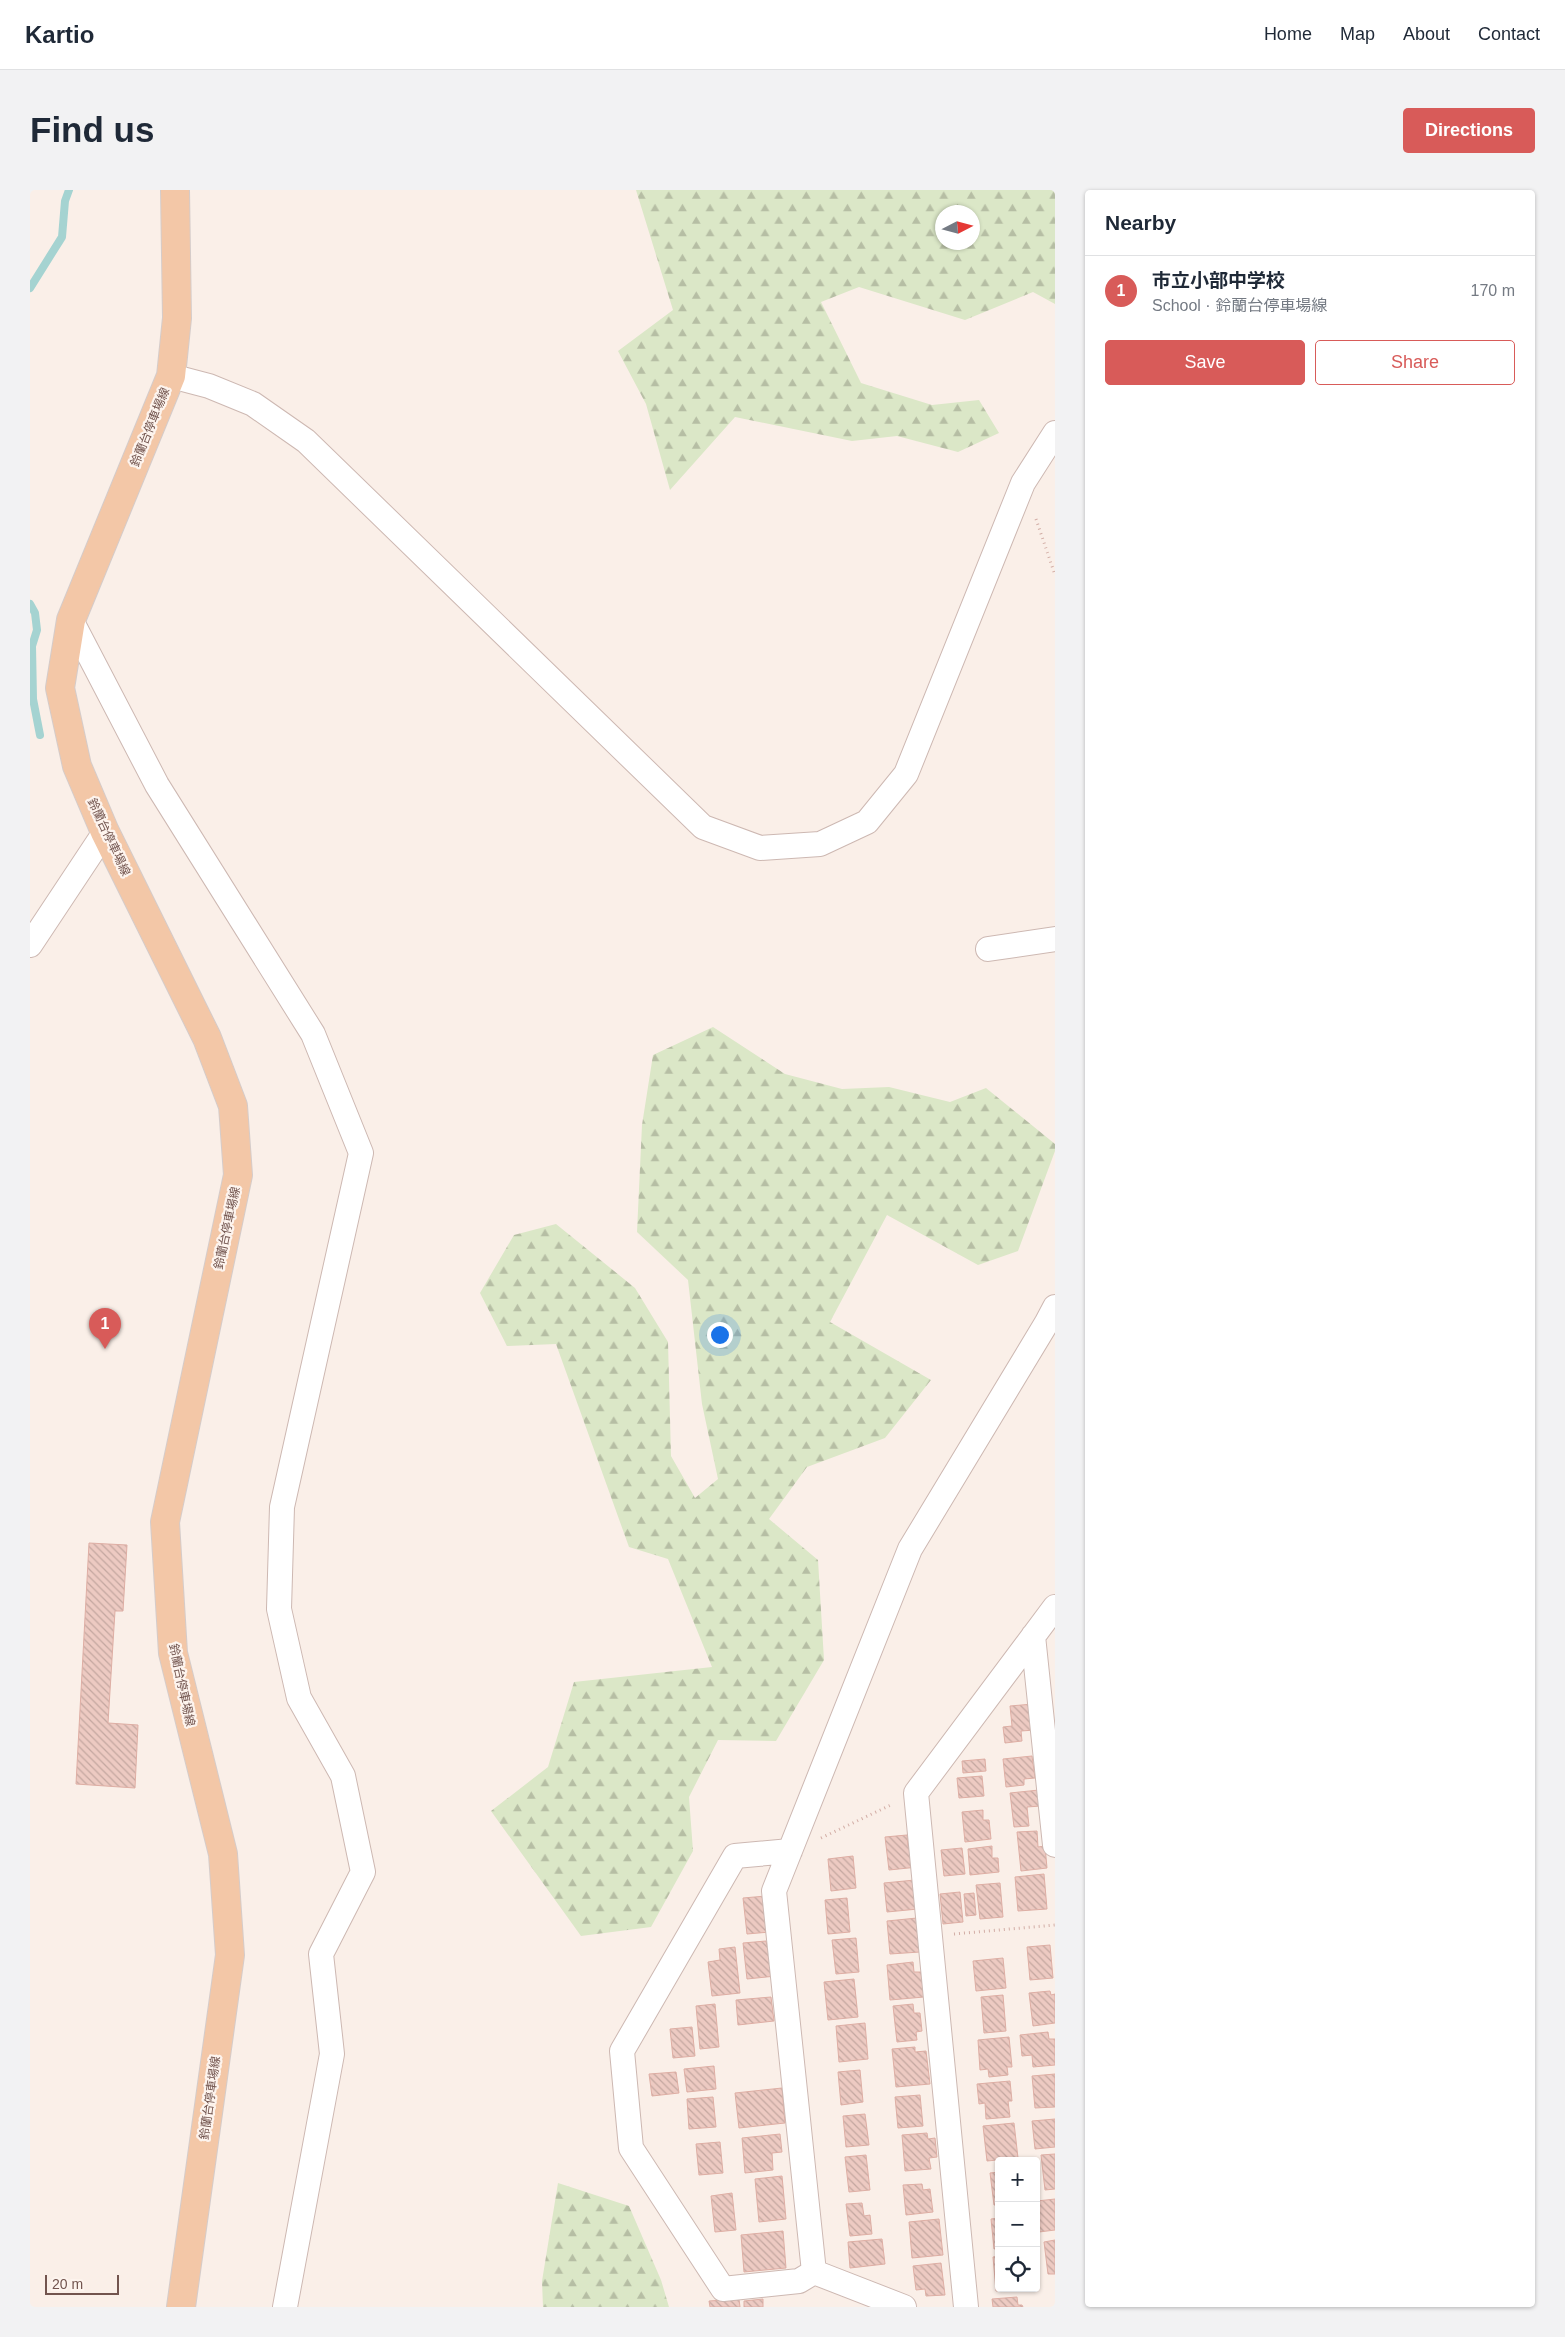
<!DOCTYPE html>
<html lang="en">
<head>
<meta charset="utf-8">
<style>
	body { margin:0; font-family:Arial,"Noto Sans JP",sans-serif; background:#f2f2f3; color:#1f2937 }
	.controls { position:absolute; right:15px; bottom:15px; display:grid; overflow:hidden; border-radius:5px; box-shadow:0 1px 4px #0004 }
	.controls button { width:45px; height:45px; display:grid; place-items:center; padding:0; border:0; border-bottom:1px solid #e0e1e3; background:#fff; color:#1f2937; font:25px sans-serif }
	.compass { position:absolute; left:905px; top:15px; width:45px; height:45px; border-radius:50%; background:#fff; box-shadow:0 1px 4px #0004; rotate:84deg }
	.scale { position:absolute; left:15px; bottom:12px; width:74px; box-sizing:border-box; padding-left:5px; border:2px solid #72544e; border-top:0; font-size:14px; line-height:18px; white-space:nowrap; color:#72544e; -webkit-text-stroke:4px #fdf4ee; paint-order:stroke }
	.you { position:absolute; left:689px; top:1144px; width:18px; height:18px; margin:-12px; border:4px solid #fff; border-radius:50%; background:#1a73e8; box-shadow:0 0 0 8px #1a73e833 }
	.badge { display:grid; place-items:center; width:32px; height:32px; border-radius:50%; background:#d85b59; color:#fff; font-size:16px; font-weight:700 }
	.pin { position:absolute; translate:-50% -41px; filter:drop-shadow(0 1px 2px #0008) }
	.pin::after { content:''; position:absolute; top:26px; width:18px; height:15px; background:inherit; clip-path:polygon(0 0,100% 0,50% 100%) }
	.list { margin:0; padding:0; list-style:none }
	h2 { display:flex; justify-content:space-between; align-items:center; height:65px; margin:0; padding:0 20px; font-size:21px }
	h2 small { font-size:16px; font-weight:400; color:#747a83 }
	.list li { display:grid; grid-template-columns:32px 1fr auto; gap:15px; align-items:center; box-sizing:border-box; height:70px; padding:0 20px; border-top:1px solid #e0e1e3 }
	.list b { display:block; font-size:19px; white-space:nowrap }
	.list p { margin:0; font-size:16px; white-space:nowrap; color:#747a83 }
	.list em { font-size:16px; font-style:normal; color:#747a83 }
	.actions { display:flex; gap:10px; padding:15px 20px }
	.actions a { flex:1; padding:11px 0; border:1px solid #d85b59; border-radius:5px; text-align:center; font-size:18px; color:#d85b59 }
	.actions .main { background:#d85b59; color:#fff }
	.icon { flex:none; width:28px; height:28px; fill:none; stroke:currentColor; stroke-width:2; stroke-linecap:round; stroke-linejoin:round }
	.map { position:relative; flex:none; width:1025px; height:2117px; overflow:hidden; border-radius:5px }
	header { display:flex; align-items:center; gap:30px; box-sizing:border-box; height:70px; padding:0 25px; background:#fff; border-bottom:1px solid #e0e1e3 }
	header strong { font-size:24px }
	nav { display:flex; gap:28px; margin-inline-start:auto; font-size:18px }
	.intro { display:flex; align-items:center; justify-content:space-between; box-sizing:border-box; height:120px; padding:0 30px }
	h1 { margin:0; font-size:35px }
	.button { padding:12px 22px; border-radius:5px; background:#d85b59; color:#fff; font-size:18px; font-weight:700 }
	main { display:flex; gap:30px; padding:0 30px }
	aside { flex:1; background:#fff; border-radius:5px; box-shadow:0 1px 4px #0004 }
	.map>svg:first-child { display:block }
	.forest { fill:url(#forest-firs); fill-rule:evenodd }
	.lines { fill:none; stroke-linecap:round; stroke-linejoin:round }
	.stream { stroke:#a5d3d1; stroke-width:8 }
	.building { fill:url(#building-back-hatch); stroke:#deaea4 }
	.minor-casing { stroke:#cdb8b2; stroke-width:26 }
	.major-casing { stroke:#d5ccca; stroke-width:30 }
	.path { stroke:#d2ada5; stroke-width:3; stroke-dasharray:1 4; stroke-linecap:butt }
	.minor { stroke:#fff; stroke-width:24 }
	.major { stroke:#f3c7a7; stroke-width:28 }
	.labels { text-anchor:middle; stroke-width:4.5; stroke-linejoin:round; paint-order:stroke }
	.street-label { font-size:12px; fill:#72544e; stroke:#fdf4ee }
</style>
</head>
<body>
<header>
<strong>Kartio</strong>
<nav><a>Home</a><a>Map</a><a>About</a><a>Contact</a></nav>
</header>
<div class="intro"><h1>Find us</h1><a class="button">Directions</a></div>
<main>
<div class="map">
<svg width="1025" height="2117" viewBox="0 0 1025 2117">
	<defs>
		<pattern id="forest-firs" width="22" height="20" patternUnits="userSpaceOnUse" patternTransform="scale(1.25)"><rect width="22" height="20" fill="#dbe7c7"/><path d="M5 1l3.5 6h-7zM16 11l3.5 6h-7z" fill="#b6bea4"/></pattern>
		<pattern id="building-back-hatch" width="6" height="6" patternUnits="userSpaceOnUse" patternTransform="scale(1.25)"><rect width="6" height="6" fill="#edcac2"/><path d="M-1 5l2 2M0 0l6 6M5-1l2 2" fill="none" stroke="#c4a7a0"/></pattern>
	</defs>
	<rect width="100%" height="100%" fill="#faefe8"/>
	<path class="forest" d="M606,0H1025V114L1003,102L935,130L829,97L791,112L831,193L902,215L949,210L969,243L928,262L867,246L822,251L705,227L640,300L616,214L588,161L643,120ZM912,22H942V52H912Z
		M683,837L755,884L812,899L859,897L920,912L956,898L1025,954V961L988,1061L948,1075L857,1025L800,1132L901,1190L855,1248L777,1277L739,1329L788,1370L794,1470L746,1551L688,1550L659,1607L663,1661L621,1737L551,1746L461,1621L518,1577L544,1492L682,1477L638,1369L599,1357L526,1154L477,1156L450,1103L484,1045L526,1034L605,1098L638,1152L641,1266L665,1308L688,1289L672,1214L658,1090L607,1042L612,935L623,865Z
		M528,1993L599,2016L631,2090L639,2117H513L512,2091Z"/>
	<g class="lines">
		<path class="stream" d="M0,98L32,47L35,11L39,0
			M0,414L5,423L7,440L2,456L3,509L10,545"/>
	</g>
	<path class="building" d="M59,1353L97,1355L93,1421H85L78,1533L108,1535L105,1598L46,1594Z
		M1003,1514L1005,1540L991,1541L992,1551L975,1553L973,1537L982,1536L980,1516Z
		M1002,1566L1005,1588L994,1589V1595L976,1597L973,1569Z
		M955,1569L956,1581L933,1583L932,1571Z
		M952,1586L954,1606L929,1608L927,1588Z
		M1009,1600L1011,1616L997,1617L999,1636L984,1637L980,1603Z
		M953,1620V1630H959L961,1649L935,1652L932,1622Z
		M1007,1641L1008,1657L1015,1656L1017,1678L991,1681L987,1642Z
		M877,1645L878,1656L886,1655L888,1677L859,1680L855,1647Z
		M962,1656V1668H968L969,1682L940,1685L938,1659Z
		M932,1658L935,1684L914,1686L911,1660Z
		M823,1666L826,1698L801,1701L798,1669Z
		M1014,1684L1017,1719L988,1721L985,1687Z
		M885,1690L888,1719L857,1722L854,1693Z
		M970,1693L973,1727L950,1729L946,1695Z
		M930,1702L933,1732L913,1734L910,1704Z
		M944,1703L946,1725L936,1726L934,1704Z
		M736,1706L740,1742L717,1744L713,1708Z
		M817,1708L820,1742L798,1744L795,1710Z
		M887,1728L890,1762L860,1764L857,1731Z
		M826,1748L829,1782L806,1784L802,1750Z
		M736,1751L737,1756L743,1755L746,1786L717,1789L713,1753Z
		M1020,1755L1023,1788L1000,1790L997,1757Z
		M705,1757L710,1803L682,1806L678,1772L690,1770L689,1759Z
		M973,1768L976,1798L946,1801L943,1771Z
		M883,1772L884,1782H891L894,1807L860,1810L857,1775Z
		M824,1789L828,1827L798,1830L794,1792Z
		M1020,1801L1021,1805L1025,1804V1833L1003,1836L999,1803Z
		M973,1805L976,1841L954,1843L951,1807Z
		M741,1807L744,1831L708,1835L706,1810Z
		M685,1814L689,1857L670,1859L666,1816Z
		M883,1814L884,1823H890L892,1841L886,1842L887,1850L867,1852L863,1816Z
		M835,1833L838,1869L809,1872L806,1836Z
		M662,1837L665,1866L643,1868L640,1839Z
		M1018,1842L1019,1849H1025V1875L1003,1877L1002,1865L992,1866L990,1845Z
		M979,1847L982,1877H977L978,1885L959,1887L958,1879L950,1880L948,1850Z
		M885,1857V1862L896,1861L900,1894L866,1897L862,1859Z
		M684,1876L686,1899L657,1902L654,1879Z
		M830,1880L833,1912L811,1915L808,1882Z
		M646,1882L649,1903L622,1906L619,1884Z
		M1025,1884V1917L1005,1918L1002,1886Z
		M980,1891L982,1911H978L980,1927L956,1929L955,1913L949,1914L947,1894Z
		M752,1898L755,1933L709,1938L705,1903Z
		M890,1905L893,1936L868,1938L865,1907Z
		M683,1907L686,1937L659,1939L657,1909Z
		M835,1924L839,1955L816,1957L813,1926Z
		M1025,1929V1957L1005,1959L1002,1931Z
		M984,1933L988,1968L957,1971L953,1936Z
		M897,1943L898,1949L905,1948L907,1967L899,1968L901,1979L875,1981L872,1945Z
		M750,1944L752,1962L742,1963L743,1980L715,1983L712,1948Z
		M690,1952L693,1983L669,1985L666,1954Z
		M1025,1964V1999L1015,2000L1011,1965Z
		M836,1965L840,2000L819,2002L815,1967Z
		M968,1978H969V2015H964L960,1983L969,1982Z
		M752,1986L756,2029L729,2032L725,1989Z
		M892,1994L893,2000L900,1999L903,2022L876,2025L873,1995Z
		M702,2003L706,2040L685,2042L681,2006Z
		M1025,2009V2040L1009,2042L1007,2011Z
		M832,2013L834,2026L840,2025L842,2044L820,2046L816,2014Z
		M969,2028V2058L964,2059L961,2029Z
		M909,2029L913,2065L882,2068L879,2032Z
		M753,2041L756,2078L714,2082L711,2045Z
		M852,2049L855,2074L820,2078L818,2052Z
		M1025,2050V2084H1018L1014,2052Z
		M969,2066V2098H992L966,2101L963,2067Z
		M911,2073L915,2105L896,2106L895,2099L886,2100L883,2076Z
		M987,2107L988,2115H992L993,2117H963L962,2109Z
		M709,2109L710,2117H680L679,2111Z
		M733,2109V2117H714V2111Z"/>
	<g class="lines">
		<defs>
			<path id="minor" d="M141,186L179,196L223,214L276,251L673,637L730,658L790,654L837,632L876,584L993,293L1025,243
				M41,430L127,595L283,844L331,963L252,1317L249,1419L269,1508L313,1586L333,1682L291,1764L302,1864L255,2117
				M0,755L75,642
				M958,759L1025,749
				M1003,1446L1025,1655
				M760,1661L705,1666L592,1861L601,1958L693,2099L769,2091L784,2082L874,2117
				M784,2082L744,1701L880,1359L1016,1134L1025,1117
				M936,2117L886,1603L1025,1417"/>
			<path id="major" d="M145,0L147,128L141,186L41,430L30,498L47,576L75,642L177,848L203,916L208,985L135,1332L143,1463L193,1664L200,1765L151,2117"/>
		</defs>
		<use href="#minor" class="minor-casing"/>
		<use href="#major" class="major-casing"/>
		<path class="path" d="M1006,329L1025,385
			M791,1648L863,1614
			M924,1744L1025,1735"/>
		<use href="#minor" class="minor"/>
		<use href="#major" class="major"/>
	</g>
	<g class="labels">
		<g class="street-label">
			<text transform="translate(120 237) rotate(-68)" y="4">鈴蘭台停車場線</text>
			<text transform="translate(79 647) rotate(65)" y="4">鈴蘭台停車場線</text>
			<text transform="translate(197 1038) rotate(-78)" y="4">鈴蘭台停車場線</text>
			<text transform="translate(152 1495) rotate(78)" y="4">鈴蘭台停車場線</text>
			<text transform="translate(180 1908) rotate(-82)" y="4">鈴蘭台停車場線</text>
		</g>
	</g>
</svg>
<div class="controls">
<button>+</button>
<button>−</button>
<button><svg class="icon" aria-label="locate" viewBox="0 0 24 24"><circle cx="12" cy="12" r="6"/><path d="M12 2v4M12 18v4M2 12h4M18 12h4"/></svg></button>
</div>
<svg class="compass" viewBox="-18 -18 36 36"><path d="M0-13l5 13h-10z" fill="#e53935"/><path d="M0 13l5-13h-10z" fill="#747a83"/></svg>
<div class="scale">20 m</div>
<div class="you"></div>
<div class="pin badge" style="left:75px;top:1159px">1</div>
</div>
<aside>
<h2>Nearby<small></small></h2>
<ul class="list">
<li><span class="badge">1</span><div><b>市立小部中学校</b><p>School · 鈴蘭台停車場線</p></div><em>170 m</em></li>
</ul>
<div class="actions"><a class="main">Save</a><a>Share</a></div>
</aside>
</main>
</body>
</html>
